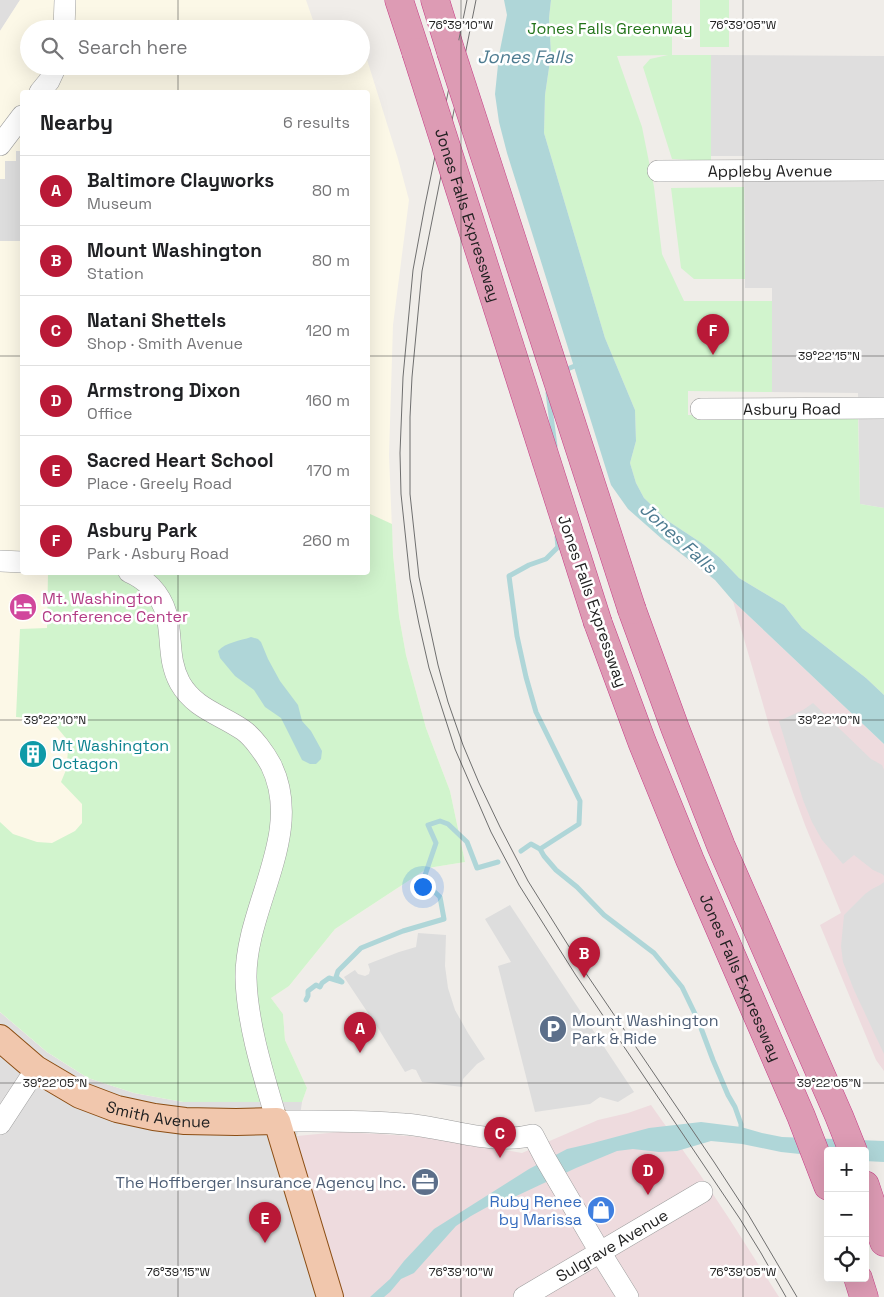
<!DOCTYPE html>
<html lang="en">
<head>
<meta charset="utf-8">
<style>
	body { margin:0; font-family:"Space Grotesk",sans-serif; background:#f6f6f6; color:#202124 }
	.controls { position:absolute; right:15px; bottom:15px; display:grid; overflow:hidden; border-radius:5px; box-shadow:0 5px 20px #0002 }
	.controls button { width:45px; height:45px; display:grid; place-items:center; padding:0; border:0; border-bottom:1px solid #e0e0e0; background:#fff; color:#202124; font:25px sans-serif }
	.you { position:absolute; left:422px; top:886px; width:18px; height:18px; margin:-12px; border:4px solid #fff; border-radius:50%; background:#1a73e8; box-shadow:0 0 0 8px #1a73e833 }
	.badge { display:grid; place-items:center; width:32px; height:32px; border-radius:50%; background:#b91937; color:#fff; font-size:16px; font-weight:700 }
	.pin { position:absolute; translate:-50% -41px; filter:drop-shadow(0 1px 2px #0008) }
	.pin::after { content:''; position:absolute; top:26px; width:18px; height:15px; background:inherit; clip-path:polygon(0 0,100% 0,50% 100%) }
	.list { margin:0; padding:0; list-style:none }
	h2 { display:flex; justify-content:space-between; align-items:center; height:65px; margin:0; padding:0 20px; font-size:21px }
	h2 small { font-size:16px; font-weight:400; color:#757577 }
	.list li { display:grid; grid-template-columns:32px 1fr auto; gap:15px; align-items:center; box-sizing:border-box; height:70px; padding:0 20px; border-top:1px solid #e0e0e0 }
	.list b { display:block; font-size:19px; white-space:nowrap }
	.list p { margin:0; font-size:16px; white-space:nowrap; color:#757577 }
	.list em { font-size:16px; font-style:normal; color:#757577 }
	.icon { flex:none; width:28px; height:28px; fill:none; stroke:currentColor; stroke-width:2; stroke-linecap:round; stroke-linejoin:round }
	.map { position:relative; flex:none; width:884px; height:1297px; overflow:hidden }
	.search { position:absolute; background:#fff; box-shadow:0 5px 20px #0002; left:20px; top:20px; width:350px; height:55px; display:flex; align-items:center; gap:12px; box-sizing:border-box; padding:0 18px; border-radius:28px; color:#757577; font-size:19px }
	.panel { position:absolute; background:#fff; box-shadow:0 5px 20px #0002; left:20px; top:90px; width:350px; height:485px; border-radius:5px }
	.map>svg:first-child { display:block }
	.residential { fill:#dfdede }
	.commercial { fill:#eedbde }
	.education { fill:#fcf8e7; fill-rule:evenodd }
	.park { fill:#d1f4cd }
	.parking { fill:#ddd }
	.water { fill:#afd6d8 }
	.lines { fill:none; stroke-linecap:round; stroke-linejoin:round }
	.stream { stroke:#afd6d8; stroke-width:5 }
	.minor-casing { stroke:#9e9e9e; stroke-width:22 }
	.major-casing { stroke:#8b4d13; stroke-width:28 }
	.highway-casing { stroke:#c63e86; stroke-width:29 }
	.minor { stroke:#fff; stroke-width:21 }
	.major { stroke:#f1c7ad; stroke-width:26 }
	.highway { stroke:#dd9bb4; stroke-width:28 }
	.tram { stroke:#6f6f6f; stroke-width:1 }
	.highway-bridge-casing { stroke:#c63e86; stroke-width:29; stroke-linecap:butt }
	.highway-bridge { stroke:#dd9bb4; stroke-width:28 }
	.ticks { fill:none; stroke:#212121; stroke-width:1; stroke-opacity:0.45 }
	.labels { text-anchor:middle; stroke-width:5; stroke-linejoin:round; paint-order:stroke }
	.park-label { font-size:16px; fill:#23741a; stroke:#fff }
	.street-label { font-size:16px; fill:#212121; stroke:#fff }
	.hotel-label { font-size:16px; fill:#b23c85; stroke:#fff; text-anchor:start }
	.culture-label { font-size:16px; fill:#0d838f; stroke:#fff; text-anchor:start }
	.service-label { font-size:16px; fill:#4e5e75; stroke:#fff; text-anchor:start }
	.shop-label { font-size:16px; fill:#366cbe; stroke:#fff; text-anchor:end }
	.water-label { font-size:18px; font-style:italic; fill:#4d7b90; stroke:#fff }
	.ticks-label { font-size:12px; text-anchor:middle; fill:#212121; stroke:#fff; stroke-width:5; stroke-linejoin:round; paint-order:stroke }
</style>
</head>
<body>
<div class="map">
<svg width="884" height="1297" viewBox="0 0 884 1297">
	<rect width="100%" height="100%" fill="#f0ede9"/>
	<path class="residential" d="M0,0H20L0,31Z
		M711,55L884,56V508L860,504L858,393L772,392V288H745L744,156H711Z
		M0,1012L47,1052L88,1078L183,1102H302L297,1136L334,1297H0Z"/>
	<path class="commercial" d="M733,601L884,744V1071L876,1060L820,925L841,913L805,825L771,732Z
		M651,1105L699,1173L732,1223L779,1297H334L297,1136L339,1132L380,1134L436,1138L522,1153L598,1120L628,1113Z"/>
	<path class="education" d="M20,0H306L316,29H29V66H361V50H364L398,159L409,200L393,325L389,455L393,554L399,616L406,655L426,728L450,791L465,862L428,868L335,929L289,986L271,998L283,1014L285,1040L307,1088L302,1102H183L134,1093L88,1078L47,1052L0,1012V31ZM22,92H368V572H22Z"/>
	<path class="park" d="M551,0H672V55H711V161L672,159L643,67L650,59L668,55L617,56L642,127L654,187L662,254L684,301H772V392L688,391V415L858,417L860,504L884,508V695L866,678L802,628L784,605L739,578L720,558L703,544L668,521L644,498L636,483L630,463L636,441L635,410L605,338L544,133L545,95L551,54L549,18Z
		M700,0H729V47H700Z
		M744,187L745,279H694L681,268L671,188Z
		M368,513L392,524L393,554L399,616L406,655L426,728L450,791L465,862L428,868L335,929L289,986L271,998L283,1014L285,1040L307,1088L302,1102H183L134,1093L88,1078L47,1052L0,1012V822L13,834L37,842L52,843L75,831L82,823V804L61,782L66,770L69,742L51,720L16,717L20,629L47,628L48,573L368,572Z"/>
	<path class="parking" d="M16,151H22V241H0V179H5V161H16Z
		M813,703L871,759L882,765L884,770V876L882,874L873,870L854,855L843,864L822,840L812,822L803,800L779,721L803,710Z
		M884,880V1054L854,990L843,962L841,946L844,915L865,894L872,889L880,885L884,882Z
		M510,905L634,1092L618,1102L600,1097L590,1104L535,1112L498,966L511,962L485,919Z
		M418,933L446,935L445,966L448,988L455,1010L468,1033L485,1059L477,1064L463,1079L462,1087L422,1082L416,1070L412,1069L405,1072L378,1028L344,977L355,970L358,974L365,976L369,974L370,970L368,964L399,952L416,947Z"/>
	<path class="water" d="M504,0H551L549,18L551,54L545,95L544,133L605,338L635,410L636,441L630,463L636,483L644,498L668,521L703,544L720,558L739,578L784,605L802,628L866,678L884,695V744L733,601L715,580L662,539L628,509L611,485L507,153L499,122L495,94L499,55L507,15Z
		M251,637L258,639L261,642L268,659L280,681L298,705L302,721L311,731L316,740L322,751L321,759L316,764H310L302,760L281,718L265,707L254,690L235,676L220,658L218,651C226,642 240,641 251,637Z
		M701,1122L741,1127L762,1133L782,1137L884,1141V1162L865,1161V1151H828V1157L781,1152L742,1144L711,1141L677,1151L659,1152L633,1149L617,1151L576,1168L510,1199L489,1206L471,1216L456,1226L414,1273L401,1279L390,1292L384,1297H370L390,1279L404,1261L434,1229L529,1169L567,1149L593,1143L649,1128Z"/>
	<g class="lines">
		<path class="stream" d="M562,371L580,364
			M548,393L555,446
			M540,849L579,824L580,801L536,712L526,677L517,636L509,576L529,565L546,559L558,547L557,537
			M521,851L531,844L540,849L544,856L556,870L577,887L604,915L654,953L682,987L698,1020L713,1060L728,1095L735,1107L741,1124V1131
			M306,1000L308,996V991L316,985L320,987L322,983L329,978L342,982L336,977L338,971L361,948L403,931L444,919L440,897L423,881L436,843L428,825L440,821L448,824L467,842L477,868L498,862"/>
		<defs>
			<g id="minor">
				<path d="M64,29L65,0"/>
				<path d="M40,92L49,81L56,66"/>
				<path d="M0,145L22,116"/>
				<path id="s1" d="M658,171L884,170"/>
				<path id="s2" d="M701,409L884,408"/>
				<path d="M0,561L22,562"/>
				<path d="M129,572C138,576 145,581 151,587C180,618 162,650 180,683C195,709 220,714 243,730C253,737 265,754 271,765C305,834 245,907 246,978C247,1024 264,1077 277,1121C320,1121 362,1120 404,1124C447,1127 491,1146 533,1135L545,1158L600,1252L628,1297"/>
				<path d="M0,1124L36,1069"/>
				<path id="s3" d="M524,1297L702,1192"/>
			</g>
			<g id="major">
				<path id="s4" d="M0,1038L36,1069L80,1095L117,1109L154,1117L185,1121L236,1122L277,1121L330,1297"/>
			</g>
			<g id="highway">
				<path d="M399,0L416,52"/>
				<path d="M435,0L451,52"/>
				<path d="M632,610L675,728L721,846L839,1116L853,1151"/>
				<path id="s5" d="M598,623L642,742L690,860L801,1116L828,1186"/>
				<path d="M865,1185L884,1242"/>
				<path d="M858,1278L864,1297"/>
			</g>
		</defs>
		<use href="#minor" class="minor-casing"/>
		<use href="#major" class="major-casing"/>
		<use href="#highway" class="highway-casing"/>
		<use href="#minor" class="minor"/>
		<use href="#major" class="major"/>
		<use href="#highway" class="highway"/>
		<path class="tram" d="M467,0L425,205L413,270L403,377L400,453L401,494L410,579L419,624L429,668L455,749L491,832L519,885L575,974L740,1219L761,1253L786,1297
			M476,0L422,271L412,377L410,417V494L419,577L438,665L448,702L463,745L479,783L500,827L528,881L583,969L714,1162L748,1214L797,1297"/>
		<defs>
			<g id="highway-bridge">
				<path id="s6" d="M416,52L598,623"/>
				<path d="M451,52L632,610"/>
			</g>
		</defs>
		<use href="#highway-bridge" class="highway-bridge-casing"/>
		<use href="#highway-bridge" class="highway-bridge"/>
	</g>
	<path class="ticks" d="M178,0V29M461,0V1297M743,0V1297M178,66V92M0,356H22M368,356H884M178,572V1297M0,720H884M0,1083H884"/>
	<defs>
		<symbol id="hotel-disc" viewBox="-11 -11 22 22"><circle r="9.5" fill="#d1479c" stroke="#fff"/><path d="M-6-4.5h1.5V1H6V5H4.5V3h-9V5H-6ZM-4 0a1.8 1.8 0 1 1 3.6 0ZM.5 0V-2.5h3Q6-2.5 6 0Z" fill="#fff"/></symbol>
		<symbol id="building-disc" viewBox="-11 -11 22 22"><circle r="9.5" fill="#0f9aa8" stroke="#fff"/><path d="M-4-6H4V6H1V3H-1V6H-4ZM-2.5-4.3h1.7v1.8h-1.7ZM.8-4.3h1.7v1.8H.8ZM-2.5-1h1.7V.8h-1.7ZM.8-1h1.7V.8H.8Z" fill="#fff"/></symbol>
		<symbol id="parking-disc" viewBox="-11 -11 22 22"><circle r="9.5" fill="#5c6f8a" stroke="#fff"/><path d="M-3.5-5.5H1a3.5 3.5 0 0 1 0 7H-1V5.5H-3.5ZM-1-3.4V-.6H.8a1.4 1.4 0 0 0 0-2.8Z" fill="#fff"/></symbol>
		<symbol id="office-disc" viewBox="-11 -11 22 22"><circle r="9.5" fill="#5c6f8a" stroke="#fff"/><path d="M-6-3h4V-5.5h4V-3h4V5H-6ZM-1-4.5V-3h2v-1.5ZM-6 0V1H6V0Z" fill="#fff"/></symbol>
		<symbol id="shop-disc" viewBox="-11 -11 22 22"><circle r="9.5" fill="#3f7fe0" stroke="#fff"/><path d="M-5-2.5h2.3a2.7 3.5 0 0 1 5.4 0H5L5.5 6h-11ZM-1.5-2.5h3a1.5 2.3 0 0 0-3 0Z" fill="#fff"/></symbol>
	</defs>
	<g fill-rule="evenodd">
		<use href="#hotel-disc" x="7" y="591" width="32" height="32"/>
		<use href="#building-disc" x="17" y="738" width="32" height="32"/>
		<use href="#parking-disc" x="537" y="1013" width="32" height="32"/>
		<use href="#office-disc" x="409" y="1166" width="32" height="32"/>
		<use href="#shop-disc" x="585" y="1194" width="32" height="32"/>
	</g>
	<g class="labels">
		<g class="park-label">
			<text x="610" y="34">Jones Falls Greenway</text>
		</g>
		<g class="street-label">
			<text dy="6" stroke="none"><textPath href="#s1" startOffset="112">Appleby Avenue</textPath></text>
			<text dy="6" stroke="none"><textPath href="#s6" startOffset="171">Jones Falls Expressway</textPath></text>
			<text dy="6" stroke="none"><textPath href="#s2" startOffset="91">Asbury Road</textPath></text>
			<text transform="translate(593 601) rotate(71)" y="6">Jones Falls Expressway</text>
			<text dy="6" stroke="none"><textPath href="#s5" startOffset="382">Jones Falls Expressway</textPath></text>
			<text dy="6" stroke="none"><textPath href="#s4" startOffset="180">Smith Avenue</textPath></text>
			<text dy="6" stroke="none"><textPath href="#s3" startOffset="102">Sulgrave Avenue</textPath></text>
		</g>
		<g class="hotel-label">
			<text x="42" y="604">Mt. Washington<tspan x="42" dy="18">Conference Center</tspan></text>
		</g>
		<g class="culture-label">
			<text x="52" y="751">Mt Washington<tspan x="52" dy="18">Octagon</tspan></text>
		</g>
		<g class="service-label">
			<text x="572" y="1026">Mount Washington<tspan x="572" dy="18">Park &amp; Ride</tspan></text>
			<text x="406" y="1188" text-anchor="end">The Hoffberger Insurance Agency Inc.</text>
		</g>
		<g class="shop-label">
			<text x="582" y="1207">Ruby Renee<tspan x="582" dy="18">by Marissa</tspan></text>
		</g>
		<g class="water-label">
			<text x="525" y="63">Jones Falls</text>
			<text transform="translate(678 538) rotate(42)" y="6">Jones Falls</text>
		</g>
	</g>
	<g class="ticks-label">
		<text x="461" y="29">76°39'10"W</text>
		<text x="743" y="29">76°39'05"W</text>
		<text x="829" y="360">39°22'15"N</text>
		<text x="55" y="724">39°22'10"N</text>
		<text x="829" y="724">39°22'10"N</text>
		<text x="55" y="1087">39°22'05"N</text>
		<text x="829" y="1087">39°22'05"N</text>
		<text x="178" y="1276">76°39'15"W</text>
		<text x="461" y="1276">76°39'10"W</text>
		<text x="743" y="1276">76°39'05"W</text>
	</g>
</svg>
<div class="controls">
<button>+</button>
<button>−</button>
<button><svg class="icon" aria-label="locate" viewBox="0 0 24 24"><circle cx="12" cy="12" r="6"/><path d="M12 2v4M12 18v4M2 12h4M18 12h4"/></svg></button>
</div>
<div class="you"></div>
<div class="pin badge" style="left:360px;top:1053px">A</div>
<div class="pin badge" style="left:584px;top:978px">B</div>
<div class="pin badge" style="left:500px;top:1158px">C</div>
<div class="pin badge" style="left:648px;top:1195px">D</div>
<div class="pin badge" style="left:265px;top:1243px">E</div>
<div class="pin badge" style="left:713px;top:355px">F</div>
<div class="search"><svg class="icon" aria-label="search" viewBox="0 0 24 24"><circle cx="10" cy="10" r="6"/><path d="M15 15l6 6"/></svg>Search here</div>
<section class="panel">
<h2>Nearby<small>6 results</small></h2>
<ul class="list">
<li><span class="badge">A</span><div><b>Baltimore Clayworks</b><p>Museum</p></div><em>80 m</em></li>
<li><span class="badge">B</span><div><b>Mount Washington</b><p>Station</p></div><em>80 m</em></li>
<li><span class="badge">C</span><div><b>Natani Shettels</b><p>Shop · Smith Avenue</p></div><em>120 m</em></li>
<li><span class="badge">D</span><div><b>Armstrong Dixon</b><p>Office</p></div><em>160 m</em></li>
<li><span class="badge">E</span><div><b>Sacred Heart School</b><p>Place · Greely Road</p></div><em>170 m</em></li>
<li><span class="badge">F</span><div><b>Asbury Park</b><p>Park · Asbury Road</p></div><em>260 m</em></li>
</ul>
</section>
</div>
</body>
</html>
